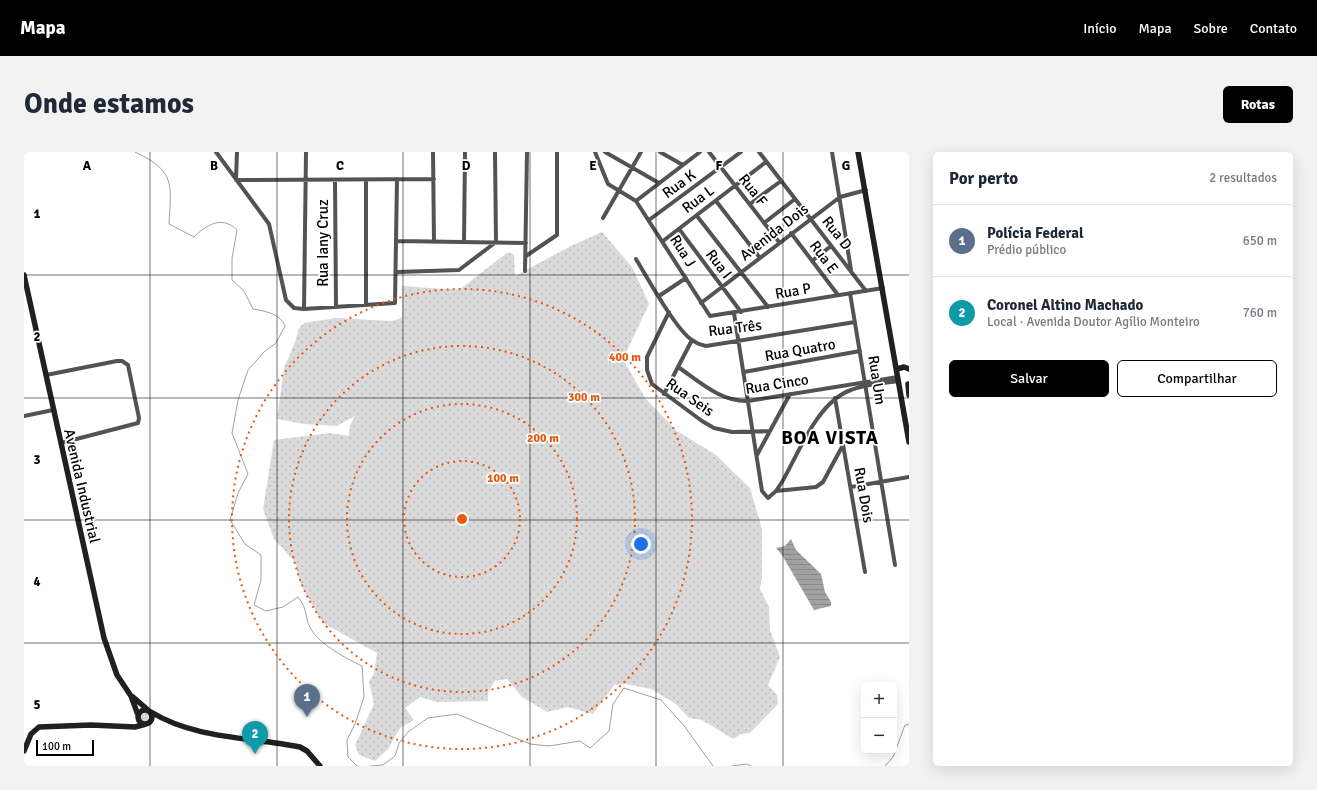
<!DOCTYPE html>
<html lang="pt">
<head>
<meta charset="utf-8">
<style>
	body { margin:0; font-family:Signika,sans-serif; background:#f2f2f3; color:#1f2937 }
	.controls { position:absolute; right:12px; bottom:12px; display:grid; overflow:hidden; border-radius:6px; box-shadow:0 4px 16px #0002 }
	.controls button { width:36px; height:36px; display:grid; place-items:center; padding:0; border:0; border-bottom:1px solid #e0e1e3; background:#fff; color:#1f2937; font:20px sans-serif }
	.scale { position:absolute; left:12px; bottom:10px; width:58px; box-sizing:border-box; padding-left:4px; border:2px solid #000; border-top:0; font-size:11px; line-height:14px; white-space:nowrap; color:#000; -webkit-text-stroke:3px #fff; paint-order:stroke }
	.you { position:absolute; left:617px; top:392px; width:14px; height:14px; margin:-10px; border:3px solid #fff; border-radius:50%; background:#1a73e8; box-shadow:0 0 0 6px #1a73e833 }
	.badge { display:grid; place-items:center; width:26px; height:26px; border-radius:50%; background:#000; color:#fff; font-size:13px; font-weight:700 }
	.pin { position:absolute; translate:-50% -33px; filter:drop-shadow(0 1px 2px #0008) }
	.pin::after { content:''; position:absolute; top:21px; width:14px; height:12px; background:inherit; clip-path:polygon(0 0,100% 0,50% 100%) }
	.list { margin:0; padding:0; list-style:none }
	h2 { display:flex; justify-content:space-between; align-items:center; height:52px; margin:0; padding:0 16px; font-size:17px }
	h2 small { font-size:13px; font-weight:400; color:#747a83 }
	.list li { display:grid; grid-template-columns:26px 1fr auto; gap:12px; align-items:center; box-sizing:border-box; height:72px; padding:0 16px; border-top:1px solid #e0e1e3 }
	.list b { display:block; font-size:15px; white-space:nowrap }
	.list p { margin:0; font-size:13px; white-space:nowrap; color:#747a83 }
	.list em { font-size:13px; font-style:normal; color:#747a83 }
	.actions { display:flex; gap:8px; padding:12px 16px }
	.actions a { flex:1; padding:9px 0; border:1px solid #000; border-radius:6px; text-align:center; font-size:14px; color:#000 }
	.actions .main { background:#000; color:#fff }
	.map { position:relative; flex:none; width:885px; height:614px; overflow:hidden; border-radius:6px }
	header { display:flex; align-items:center; gap:24px; box-sizing:border-box; height:56px; padding:0 20px; background:#000; color:#fff }
	header strong { font-size:19px }
	nav { display:flex; gap:22px; margin-inline-start:auto; font-size:14px }
	.intro { display:flex; align-items:center; justify-content:space-between; box-sizing:border-box; height:96px; padding:0 24px }
	h1 { margin:0; font-size:28px }
	.button { padding:10px 18px; border-radius:6px; background:#000; color:#fff; font-size:14px; font-weight:700 }
	main { display:flex; gap:24px; padding:0 24px }
	aside { flex:1; background:#fff; border-radius:6px; box-shadow:0 4px 16px #0002 }
	.map>svg:first-child { display:block }
	.grass { fill:url(#grass-dots) }
	.water { fill:url(#water-rules) }
	.lines { fill:none; stroke-linecap:round; stroke-linejoin:round }
	.stream { stroke:#a1a1a1; stroke-width:1 }
	.street { stroke:#535353; stroke-width:4 }
	.secondary { stroke:#202020; stroke-width:5.5 }
	.grid { fill:none; stroke:#000; stroke-width:1; stroke-opacity:0.55 }
	.ring { fill:none; stroke:#e8590c; stroke-width:2; stroke-dasharray:2 4 }
	.labels { text-anchor:middle; stroke-width:3.5; stroke-linejoin:round; paint-order:stroke }
	.street-label { font-size:15px; fill:#000; stroke:#fff }
	.district-label { font-size:19px; font-weight:bold; letter-spacing:1px; fill:#000; stroke:#fff }
	.grid-label { font-size:13px; text-anchor:middle; font-weight:bold; fill:#000; stroke:#fff; stroke-width:3.5; stroke-linejoin:round; paint-order:stroke }
	.centre { fill:#e8590c; stroke:#fff; stroke-width:2 }
	.ring-label { font-size:12px; text-anchor:middle; font-weight:bold; fill:#e8590c; stroke:#fff; stroke-width:3.5; stroke-linejoin:round; paint-order:stroke }
</style>
</head>
<body>
<header>
<strong>Mapa</strong>
<nav><a>Início</a><a>Mapa</a><a>Sobre</a><a>Contato</a></nav>
</header>
<div class="intro"><h1>Onde estamos</h1><a class="button">Rotas</a></div>
<main>
<div class="map">
<svg width="885" height="614" viewBox="0 0 885 614">
	<defs>
		<pattern id="grass-dots" width="8" height="8" patternUnits="userSpaceOnUse"><rect width="8" height="8" fill="#dadada"/><path d="M2 2h.1M6 6h.1" fill="none" stroke="#b9b9b9" stroke-width="1.8" stroke-linecap="round"/></pattern>
		<pattern id="water-rules" width="6" height="5" patternUnits="userSpaceOnUse"><rect width="6" height="5" fill="#a1a1a1"/><path d="M0 2.5h6" fill="none" stroke="#898989"/></pattern>
	</defs>
	<rect width="100%" height="100%" fill="#fff"/>
	<path class="grass" d="M578,80L608,115L625,152L599,207L621,246L653,279L692,303L726,336L738,377V426L736,437L745,455L746,478L756,505L744,533L753,543L754,552L726,581L717,582L709,587L678,568L665,566L652,552L627,537L602,532L590,533L569,562L544,555L523,560L498,545L483,527L471,529L464,540V549L413,550L396,545L381,556L390,568L376,576L364,597L351,609L335,603L331,593L350,552L345,530L350,521L353,501L299,471L277,433L271,410L250,387L239,357L250,288L306,281L325,284L326,273L331,264L313,274L280,272L253,267L260,216L271,190L275,176L280,171L312,166L367,169L375,167L378,164V134L435,138L484,100L490,103L491,124L547,94Z
		M115.5 565a5.5 5.5 0 1 1 11 0a5.5 5.5 0 1 1-11 0Z"/>
	<path class="water" d="M767,387L772,398L797,422L801,440L807,450V454L790,458L758,403L752,396L761,394Z"/>
	<g class="lines">
		<path class="stream" d="M111,0C152,19 147,32 145,72L170,85C182,73 198,63 213,78L208,106V128L220,139L229,157C241,159 257,162 261,174L252,191L241,199L224,218L214,248L208,281L224,322L214,341L206,368L221,392L237,403V428L230,453L242,459L259,455L274,445C285,459 280,466 287,477C295,492 323,507 338,514L340,545L331,572L323,588L324,605L333,614
			M346,614L359,613L371,604L375,591L384,580L404,566L433,562L506,592L525,594L556,589L566,596L585,579L589,552L600,536L637,548L661,575L689,614
			M708,614L723,612L727,614
			M861,614L869,605L881,573L885,572"/>
		<path class="street" d="M192,0L245,72L262,148L270,156L280,157L371,151L373,27
			M409,0L410,89
			M571,0L584,32L612,49L686,164L859,136
			M581,0L635,31
			M636,0L659,13
			M685,0L755,90
			M735,0L842,139
			M808,0L827,118
			M212,27L213,0
			M212,28L410,27
			M311,28L312,154
			M342,28V153
			M612,49L676,0
			M692,49L736,106
			M726,52L757,29
			M673,64L744,155
			M579,66L617,0
			M625,68L717,0
			M740,71L771,47
			M655,77L717,160
			M767,81L814,143
			M373,89L502,91
			M639,89L742,10
			M440,90L441,0
			M502,104L533,83V0
			M612,107C623,125 652,178 668,188C672,191 677,193 682,194L831,170
			M788,109L807,94
			M501,119L503,0
			M373,120L435,118L472,90L471,0
			M826,141L871,413
			M635,144L662,126
			M677,151L816,45L842,38
			M280,157L282,0
			M645,160L623,205V218L628,232L678,269L690,276L708,280L746,279
			M710,161L738,339L744,346L752,339L758,330C775,301 793,250 827,238C842,232 859,231 875,229
			M654,215C676,230 697,250 724,249L874,225
			M720,220L836,199
			M22,223L93,209H98L104,213L115,266L114,271L37,291
			M640,242L668,188
			M811,246L841,420
			M0,264L29,258
			M733,303L766,242
			M827,335L885,325
			M752,339L792,335L799,330L819,293"/>
		<path class="secondary" d="M834,0L885,290
			M0,123L80,486L93,523L107,544L114,563
			M873,217L880,215L885,217
			M884,232L885,243
			M109,545L124,558
			M114 565a7 7 0 1 1 14 0a7 7 0 1 1-14 0Z
			M127,560C171,587 226,585 276,595L283,599L296,614
			M0,599L7,582L15,575L67,573L111,575L122,572"/>
	</g>
	<path class="grid" d="M126,0V614M253,0V614M379,0V614M506,0V614M632,0V614M759,0V614M0,123H885M0,246H885M0,368H885M0,491H885"/>
	<g class="ring">
		<circle cx="438" cy="367" r="58"/>
		<circle cx="438" cy="367" r="115"/>
		<circle cx="438" cy="367" r="173"/>
		<circle cx="438" cy="367" r="230"/>
	</g>
	<g class="labels">
		<g class="street-label">
			<text transform="translate(655 32) rotate(-36)" y="5">Rua K</text>
			<text transform="translate(729 38) rotate(52)" y="5">Rua F</text>
			<text transform="translate(674 47) rotate(-37)" y="5">Rua L</text>
			<text transform="translate(750 80) rotate(-38)" y="5">Avenida Dois</text>
			<text transform="translate(813 81) rotate(52)" y="5">Rua D</text>
			<text transform="translate(299 91) rotate(-90)" y="5">Rua Iany Cruz</text>
			<text transform="translate(659 99) rotate(58)" y="5">Rua J</text>
			<text transform="translate(800 105) rotate(53)" y="5">Rua E</text>
			<text transform="translate(695 112) rotate(53)" y="5">Rua I</text>
			<text transform="translate(769 139) rotate(-10)" y="5">Rua P</text>
			<text transform="translate(711 176) rotate(-7)" y="5">Rua Três</text>
			<text transform="translate(776 198) rotate(-10)" y="5">Rua Quatro</text>
			<text transform="translate(853 228) rotate(81)" y="5">Rua Um</text>
			<text transform="translate(753 232) rotate(-9)" y="5">Rua Cinco</text>
			<text transform="translate(666 245) rotate(35)" y="5">Rua Seis</text>
			<text transform="translate(58 334) rotate(77)" y="5">Avenida Industrial</text>
			<text transform="translate(840 343) rotate(80)" y="5">Rua Dois</text>
		</g>
		<g class="district-label">
			<text x="806" y="292">BOA VISTA</text>
		</g>
	</g>
	<g class="grid-label">
		<text x="63" y="18">A</text>
		<text x="190" y="18">B</text>
		<text x="316" y="18">C</text>
		<text x="442" y="18">D</text>
		<text x="569" y="18">E</text>
		<text x="695" y="18">F</text>
		<text x="822" y="18">G</text>
		<text x="13" y="66">1</text>
		<text x="13" y="189">2</text>
		<text x="13" y="312">3</text>
		<text x="13" y="434">4</text>
		<text x="13" y="557">5</text>
	</g>
	<circle cx="438" cy="367" r="6" class="centre"/>
	<g class="ring-label">
		<text x="601" y="209">400 m</text>
		<text x="560" y="249">300 m</text>
		<text x="519" y="290">200 m</text>
		<text x="479" y="330">100 m</text>
	</g>
</svg>
<div class="controls">
<button>+</button>
<button>−</button>
</div>
<div class="scale">100 m</div>
<div class="you"></div>
<div class="pin badge" style="left:283px;top:565px;background:#5c6f8a">1</div>
<div class="pin badge" style="left:231px;top:602px;background:#0f9aa8">2</div>
</div>
<aside>
<h2>Por perto<small>2 resultados</small></h2>
<ul class="list">
<li><span class="badge" style="background:#5c6f8a">1</span><div><b>Polícia Federal</b><p>Prédio público</p></div><em>650 m</em></li>
<li><span class="badge" style="background:#0f9aa8">2</span><div><b>Coronel Altino Machado</b><p>Local · Avenida Doutor Agílio Monteiro</p></div><em>760 m</em></li>
</ul>
<div class="actions"><a class="main">Salvar</a><a>Compartilhar</a></div>
</aside>
</main>
</body>
</html>
